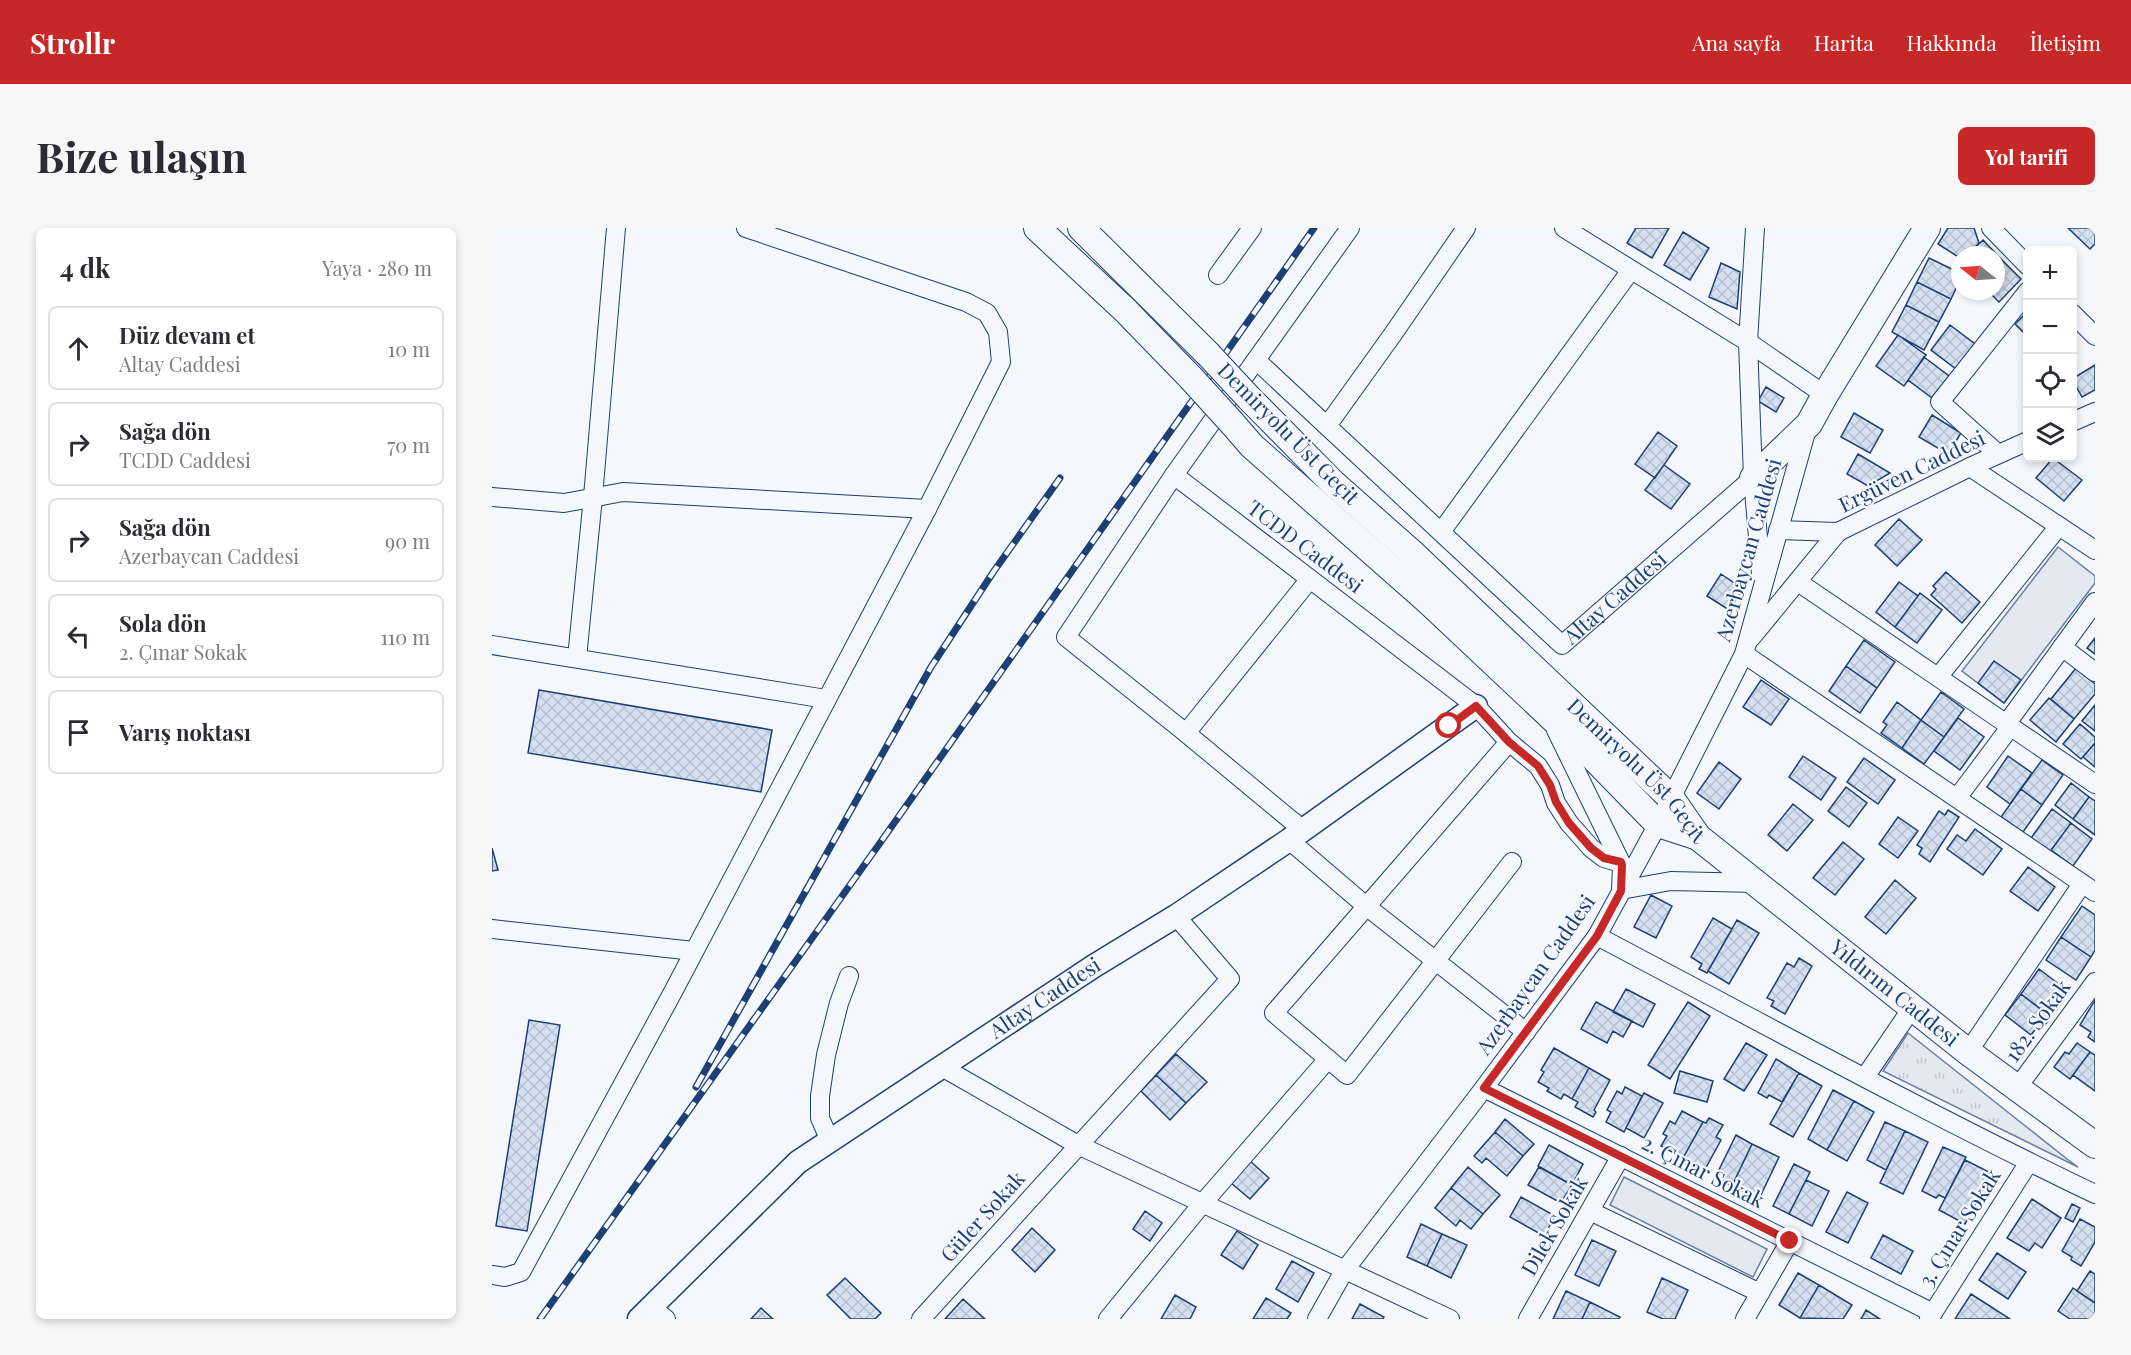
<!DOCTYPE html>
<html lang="tr">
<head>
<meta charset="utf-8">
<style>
	body { margin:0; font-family:"Playfair Display",serif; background:#f7f7f7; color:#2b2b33 }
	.controls { position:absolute; right:18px; top:18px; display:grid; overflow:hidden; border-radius:9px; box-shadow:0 3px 9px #0003 }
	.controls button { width:54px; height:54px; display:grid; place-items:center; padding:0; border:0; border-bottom:2px solid #e1e1e2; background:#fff; color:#2b2b33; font:30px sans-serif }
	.compass { position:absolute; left:1459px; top:18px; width:54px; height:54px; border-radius:50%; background:#fff; box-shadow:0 3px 9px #0003; rotate:287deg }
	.stop { position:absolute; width:18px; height:18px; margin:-14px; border:4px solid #c62828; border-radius:50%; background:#fff }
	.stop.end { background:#c62828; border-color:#fff; box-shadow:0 2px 6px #0008 }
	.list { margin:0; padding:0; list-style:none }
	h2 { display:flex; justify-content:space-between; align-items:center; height:78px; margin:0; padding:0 24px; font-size:26px }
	h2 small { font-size:20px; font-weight:400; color:#7c7c81 }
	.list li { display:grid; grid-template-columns:39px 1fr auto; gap:18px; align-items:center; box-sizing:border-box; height:84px; margin:0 12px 12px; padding:0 12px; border:2px solid #e1e1e2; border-radius:9px }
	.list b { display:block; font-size:22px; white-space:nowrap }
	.list p { margin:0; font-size:20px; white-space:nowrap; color:#7c7c81 }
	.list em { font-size:20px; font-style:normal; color:#7c7c81 }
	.icon { flex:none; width:33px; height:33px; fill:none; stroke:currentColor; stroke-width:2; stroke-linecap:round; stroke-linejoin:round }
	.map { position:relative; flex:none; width:1603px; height:1091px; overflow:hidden; border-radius:9px }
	header { display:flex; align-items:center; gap:36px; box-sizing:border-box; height:84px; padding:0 30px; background:#c62828; color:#fff }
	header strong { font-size:28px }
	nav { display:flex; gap:33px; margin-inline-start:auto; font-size:21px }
	.intro { display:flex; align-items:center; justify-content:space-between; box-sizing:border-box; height:144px; padding:0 36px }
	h1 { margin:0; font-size:42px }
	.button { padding:15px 27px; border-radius:9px; background:#c62828; color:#fff; font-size:21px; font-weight:700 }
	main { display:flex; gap:36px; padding:0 36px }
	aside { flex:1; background:#fff; border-radius:9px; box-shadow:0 3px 9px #0003 }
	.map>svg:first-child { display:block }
	.grass { fill:url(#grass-tufts); stroke:#687fa3; stroke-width:1.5 }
	.park { fill:#e3e9f0; stroke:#687fa3; stroke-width:1.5 }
	.building { fill:url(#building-cross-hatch); stroke:#1d3f73; stroke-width:1.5 }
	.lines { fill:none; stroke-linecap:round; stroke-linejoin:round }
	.minor-casing { stroke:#1d3f73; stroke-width:20 }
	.tertiary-casing { stroke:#1d3f73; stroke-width:25 }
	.secondary-casing { stroke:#1d3f73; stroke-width:28 }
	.minor { stroke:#f4f7fb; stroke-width:18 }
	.tertiary { stroke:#f4f7fb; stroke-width:22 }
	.secondary { stroke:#f4f7fb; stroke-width:26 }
	.rail-casing { stroke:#1d3f73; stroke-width:7 }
	.rail { stroke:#f4f7fb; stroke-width:4.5; stroke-dasharray:14; stroke-linecap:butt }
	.secondary-bridge-casing { stroke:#1d3f73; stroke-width:28; stroke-linecap:butt }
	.secondary-bridge { stroke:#f4f7fb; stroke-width:26 }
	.route { stroke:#c62828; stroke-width:8 }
	.labels { text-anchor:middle; stroke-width:4.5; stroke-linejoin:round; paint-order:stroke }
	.street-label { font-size:21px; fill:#1d3f73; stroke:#f4f7fb }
</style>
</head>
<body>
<header>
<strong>Strollr</strong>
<nav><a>Ana sayfa</a><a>Harita</a><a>Hakkında</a><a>İletişim</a></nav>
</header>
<div class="intro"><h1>Bize ulaşın</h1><a class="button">Yol tarifi</a></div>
<main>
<aside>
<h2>4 dk<small>Yaya · 280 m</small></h2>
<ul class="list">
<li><svg class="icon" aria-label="ahead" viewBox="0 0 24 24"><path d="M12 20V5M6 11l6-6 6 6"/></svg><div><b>Düz devam et</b><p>Altay Caddesi</p></div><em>10 m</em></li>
<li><svg class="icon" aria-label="right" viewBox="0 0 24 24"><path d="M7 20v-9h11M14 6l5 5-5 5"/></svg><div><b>Sağa dön</b><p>TCDD Caddesi</p></div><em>70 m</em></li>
<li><svg class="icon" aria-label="right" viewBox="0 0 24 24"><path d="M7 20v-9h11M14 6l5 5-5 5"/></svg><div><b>Sağa dön</b><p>Azerbaycan Caddesi</p></div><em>90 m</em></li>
<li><svg class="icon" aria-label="left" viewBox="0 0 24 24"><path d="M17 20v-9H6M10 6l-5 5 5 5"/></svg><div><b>Sola dön</b><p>2. Çınar Sokak</p></div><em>110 m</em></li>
<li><svg class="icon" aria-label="arrive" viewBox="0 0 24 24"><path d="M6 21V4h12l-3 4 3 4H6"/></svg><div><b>Varış noktası</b></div></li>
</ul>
</aside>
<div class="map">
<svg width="1603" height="1091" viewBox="0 0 1603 1091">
	<defs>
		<pattern id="grass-tufts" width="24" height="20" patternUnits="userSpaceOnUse" patternTransform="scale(1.5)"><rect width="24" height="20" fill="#e3e9f0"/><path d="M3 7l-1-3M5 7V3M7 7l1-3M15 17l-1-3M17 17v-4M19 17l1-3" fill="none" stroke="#c2c9d1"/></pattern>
		<pattern id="building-cross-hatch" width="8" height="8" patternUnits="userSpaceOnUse" patternTransform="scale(1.5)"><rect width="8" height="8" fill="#d5e0f0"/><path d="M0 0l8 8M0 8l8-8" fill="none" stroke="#b6c1d1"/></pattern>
	</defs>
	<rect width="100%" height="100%" fill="#f4f7fb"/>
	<path class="grass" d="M1416,805L1575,931L1586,939L1391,843Z"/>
	<path class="park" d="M1566,319L1603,348V355L1512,475L1470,443Z
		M1132,949L1275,1021L1261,1049L1118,977Z"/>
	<path class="building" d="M1144,0H1177L1160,30L1135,15Z
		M1456,0H1482L1487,15L1475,27H1468V30L1446,16Z
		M1576,0H1603V16L1598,21Z
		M1191,4L1217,20L1198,52L1172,37Z
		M1491,12L1509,31L1504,36V27H1475Z
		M1437,30L1468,45V52L1459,71L1425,54Z
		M1509,31L1529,51L1507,74L1496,63H1504V36Z
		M1229,35L1248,44L1245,81L1217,69Z
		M1425,54L1459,71L1447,94L1414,77Z
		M1414,77L1447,94L1432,122L1400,104Z
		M1536,83V109L1523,96Z
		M1458,97L1483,116L1464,141L1439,122Z
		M1406,107L1434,127L1412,158L1384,138Z
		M1432,129L1457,148L1440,170L1416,152Z
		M1603,137V162L1590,169L1580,151Z
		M1274,159L1292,170L1284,184L1266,173Z
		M1362,185L1391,202L1378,225L1349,209Z
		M1440,187L1469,205L1456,226L1427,209Z
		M1166,204L1185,218L1163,250L1143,236Z
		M1366,226L1398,245L1376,258L1355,246Z
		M1561,230L1590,252L1572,273L1544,250Z
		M1172,237L1198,256L1179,281L1153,262Z
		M1407,291L1430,312L1405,338L1383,317Z
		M1454,344L1488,374L1470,395L1439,367L1444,361L1441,358Z
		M1229,346L1251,361L1237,382L1215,368Z
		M1407,354L1426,368L1403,399L1384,384Z
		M1428,365L1450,382L1425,415L1403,399Z
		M1603,410V426L1595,420Z
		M1372,412L1403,434L1385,460L1354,438Z
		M1502,433L1529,452L1512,475L1486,455Z
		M1354,438L1385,460L1368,485L1337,463Z
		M1584,440L1603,456V466L1582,491L1559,471Z
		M1269,452L1297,471L1279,497L1251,479Z
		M47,462L280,502L269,564L36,525Z
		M1449,464L1472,481L1452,509L1429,492Z
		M1557,470L1582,491L1564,514L1538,492Z
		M1405,474L1429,492L1410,520L1389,505L1395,497L1391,494Z
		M1603,477V503L1590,493Z
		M1466,490L1492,509L1468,542L1442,523Z
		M1429,492L1452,509L1432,536L1410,520Z
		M1588,496L1603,509V515L1589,531L1571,516Z
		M1603,515V539L1591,529Z
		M1311,528L1344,550L1329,572L1297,549Z
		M1516,528L1540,545L1518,576L1495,559Z
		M1372,530L1403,552L1386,576L1355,554Z
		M1550,532L1571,547L1550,577L1529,561Z
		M1227,534L1249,551L1227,581L1205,565Z
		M1579,555L1597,569L1581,591L1563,577Z
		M1354,559L1375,575L1357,599L1336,583Z
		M1529,561L1550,577L1531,604L1509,589Z
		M1597,569L1603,573V607L1581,591Z
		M1301,576L1321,592L1295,623L1276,607Z
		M1560,581L1579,595L1558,624L1539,610Z
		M1456,582L1467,589L1438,634L1427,626L1430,620L1425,617L1447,583L1453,587Z
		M1406,589L1426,603L1406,630L1387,616Z
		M1579,595L1600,611L1581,638L1559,622Z
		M1483,601L1510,621L1491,647L1455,621L1465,607L1474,613Z
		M1351,614L1372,631L1343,667L1321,650Z
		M0,620L6,642L0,643Z
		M1536,639L1563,659L1546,683L1518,663Z
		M1403,652L1424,670L1394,706L1373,689Z
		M1159,667L1180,678L1164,710L1142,699Z
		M1590,678L1603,687V722L1599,729L1569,709Z
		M1221,690L1240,701L1215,745L1207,741L1210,736L1199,729Z
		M1245,692L1267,705L1237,756L1216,743Z
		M1569,709L1599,729L1584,752L1554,732Z
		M1307,730L1320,738L1293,786L1279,778L1282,773L1275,770L1295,735L1302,739Z
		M1547,741L1577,764L1563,784L1559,781L1555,786L1529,766Z
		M1134,761L1163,776L1151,799L1121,784Z
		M1529,766L1559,789L1549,802L1545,799L1539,807L1513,787Z
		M1603,772V814L1596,809L1599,804L1588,797Z
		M1104,774L1140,793L1131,809L1121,803L1115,815L1089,801Z
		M1196,774L1218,788L1178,851L1156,837Z
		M37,792L68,797L35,1003L4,998Z
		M1254,815L1275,827L1252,863L1232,851Z
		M1585,815L1598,824L1578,851L1562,839L1573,824L1577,826Z
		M1062,820L1097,840L1080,871L1072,866L1069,871L1055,863L1057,860L1046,854L1052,844L1049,842Z
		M1598,824L1603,827V863L1581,847Z
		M684,826L715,854L694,875L664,847Z
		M1284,831L1307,845L1290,874L1277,867L1275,870L1266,865Z
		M1097,840L1118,852L1102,882L1104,884L1101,889L1083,879L1086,874L1080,871Z
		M1188,843L1221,853L1215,874L1182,865Z
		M1307,845L1330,858L1301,909L1278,896Z
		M664,847L694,875L678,892L649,863Z
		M1133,859L1150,868L1132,904L1114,894L1119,884L1115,882L1125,863L1130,866Z
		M1341,862L1362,873L1335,922L1316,911Z
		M1152,865L1171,875L1152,910L1134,900Z
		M1362,873L1382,884L1355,933L1335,922Z
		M1190,883L1211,894L1191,930L1169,918L1175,908L1171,906L1178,893L1183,896Z
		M1217,890L1231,897L1224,909L1229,912L1211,945L1193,936L1196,932L1191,930L1211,894L1214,895Z
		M1013,891L1042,916L1031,928L1003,904Z
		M1393,894L1413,903L1394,942L1375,932Z
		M1413,903L1436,914L1411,966L1388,955Z
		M1003,904L1031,928L1015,948L994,930L990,935L982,928Z
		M1244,907L1260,916L1240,958L1223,950Z
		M1260,916L1287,929L1267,971L1240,958Z
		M1057,917L1091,936L1080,957L1046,938Z
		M1451,919L1474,929L1453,970L1447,967L1444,970L1430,963Z
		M1473,932L1499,945L1473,996L1447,982Z
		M758,933L777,950L758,971L739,955Z
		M1302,936L1318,944L1297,986L1281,978Z
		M976,939L1008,967L991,986L959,960Z
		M1047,939L1080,957L1069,975L1036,957Z
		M1314,952L1337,963L1320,998L1297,986Z
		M959,960L991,986L979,1001L968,992L964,998L943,980Z
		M1355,964L1376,975L1356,1015L1334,1004Z
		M1029,969L1063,988L1052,1008L1018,989Z
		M1540,971L1569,990L1550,1020L1543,1015L1537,1023L1515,1010Z
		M1580,976L1588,980L1581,994L1573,990Z
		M653,983L670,995L658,1013L641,1001Z
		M1588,991L1603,999V1014L1589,1038L1579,1032L1580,1029L1570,1023Z
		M929,996L950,1006L935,1038L915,1029Z
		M540,1000L563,1022L543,1044L520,1022Z
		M745,1003L766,1017L751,1041L729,1027Z
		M950,1006L975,1017L959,1050L935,1038Z
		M1391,1007L1421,1023L1409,1046L1379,1030Z
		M1100,1012L1124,1023L1107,1058L1083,1047Z
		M1505,1025L1534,1044L1516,1071L1487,1052Z
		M800,1033L822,1045L806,1074L784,1061Z
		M1598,1043L1603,1046V1075L1585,1063Z
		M1306,1045L1327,1057L1308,1090L1287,1077Z
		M353,1050L389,1085L383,1091H359L335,1067Z
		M1170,1050L1196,1062L1183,1091H1171L1155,1084Z
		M1327,1057L1360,1077L1351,1091L1308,1090Z
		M1581,1060L1603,1075V1091H1578L1566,1083Z
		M1074,1063L1098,1074L1090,1091H1061Z
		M1479,1066L1518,1091H1463Z
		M683,1067L704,1079L698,1091H669Z
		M774,1070L799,1085L795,1091H761Z
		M471,1071L493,1091H453Z
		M1098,1074L1128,1089L1127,1091H1090Z
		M868,1076L892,1089L891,1091H860Z
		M269,1080L281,1091H259Z
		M1374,1082L1388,1091H1369Z"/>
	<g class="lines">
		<defs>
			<g id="minor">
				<path d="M858,0L682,247L984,478L1017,514L1046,538L1058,557L1064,575L1077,595L1099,620L1112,630L1129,635"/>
				<path d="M1072,0L1256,114L1333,167"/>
				<path d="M1263,0L1256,114L1261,250L1269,346"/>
				<path d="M1499,0L1536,38"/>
				<path d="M726,47L760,0"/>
				<path d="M1580,85L1603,108"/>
				<path id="s1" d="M764,132L1070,417L1261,250"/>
				<path d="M1580,194L1603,184"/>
				<path d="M835,198L901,106L974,0"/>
				<path d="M1506,226L1448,174L1536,63"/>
				<path d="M1478,239L1603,322"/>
				<path d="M682,247L574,409L694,505"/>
				<path d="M0,269L72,275L131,264L435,281"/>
				<path d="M1286,302L1346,304L1478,239L1536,213"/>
				<path d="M949,304L1139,42"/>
				<path d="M1306,354L1603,556"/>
				<path d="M1259,410L1346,304"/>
				<path d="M0,417L334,471"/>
				<path d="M1570,419L1603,444"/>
				<path d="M1252,426L1603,664"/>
				<path d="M85,430L101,269L124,0"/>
				<path d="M1447,448L1567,298"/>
				<path d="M1515,495L1603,374"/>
				<path d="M1064,502L1130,637L1129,662L1179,653L1263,655"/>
				<path d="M1017,514L782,785L855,847L1020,634"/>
				<path d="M1465,570L1519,498"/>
				<path d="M811,602L694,505L818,351"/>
				<path d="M797,612L874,678L1034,804"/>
				<path d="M0,701L202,723"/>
				<path d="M1105,708C1270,795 1434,885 1603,966"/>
				<path d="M1476,824L1590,656"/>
				<path d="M450,839L586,917L958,1091"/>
				<path d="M1373,849L1420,780"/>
				<path d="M992,860L1441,1085"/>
				<path d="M1525,860L1603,754"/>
				<path d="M338,913L328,890V868L334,827L347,775L357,748"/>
				<path d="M1098,983L1268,1065"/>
				<path d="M0,1047L13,1049L29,1044L182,762L435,281L509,134L506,104L495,85L474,74L254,0"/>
				<path d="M159,1079L174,1091"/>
				<path d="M429,1091L738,751L684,688"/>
				<path d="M616,1091L710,976L836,831"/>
				<path d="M825,1091L852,1043L992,860L1105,708L1166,596L1252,426L1316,197"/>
				<path d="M1036,1091L1129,928"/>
				<path d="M1253,1091L1298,1013"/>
				<path d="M1437,1091L1537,934"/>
			</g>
			<g id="tertiary">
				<path id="s2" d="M147,1091L306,934L602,738L684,688L797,612L984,478"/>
			</g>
			<g id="secondary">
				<path d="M545,0L633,82L699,150"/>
				<path d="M589,0L716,126"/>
				<path id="s3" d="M757,170L841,255L919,324L1179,570L1206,609L1476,824L1603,917"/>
				<path d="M740,195L760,218L937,374L1091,519L1166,596L1206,609"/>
				<path d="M1261,250L1317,196L1333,167L1435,0"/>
			</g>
		</defs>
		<use href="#minor" class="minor-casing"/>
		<use href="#tertiary" class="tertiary-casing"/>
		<use href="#secondary" class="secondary-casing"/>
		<use href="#minor" class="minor"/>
		<use href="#tertiary" class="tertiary"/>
		<use href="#secondary" class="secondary"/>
		<defs>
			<path id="rail" d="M204,859L439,439L502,343L568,250
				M48,1091L388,615L822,0"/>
		</defs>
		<use href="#rail" class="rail-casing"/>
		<use href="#rail" class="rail"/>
		<defs>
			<path id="secondary-bridge" d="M716,126L757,170
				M699,150L740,195"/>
		</defs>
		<use href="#secondary-bridge" class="secondary-bridge-casing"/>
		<use href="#secondary-bridge" class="secondary-bridge"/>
	</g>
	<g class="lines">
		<path class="route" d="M957,498L984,478L1017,514L1046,538L1058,557L1064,574L1077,595L1099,620L1112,630L1129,634L1130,637L1129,663L1105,708L992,860L1298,1013"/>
	</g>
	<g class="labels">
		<g class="street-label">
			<text transform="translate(796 206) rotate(45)" y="7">Demiryolu Üst Geçit</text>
			<text transform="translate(1420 244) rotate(-26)" y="7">Ergüven Caddesi</text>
			<text transform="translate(813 319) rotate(37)" y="7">TCDD Caddesi</text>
			<text transform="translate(1257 322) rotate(-74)" y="7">Azerbaycan Caddesi</text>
			<text dy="7" stroke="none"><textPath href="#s1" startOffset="489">Altay Caddesi</textPath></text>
			<text dy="7" stroke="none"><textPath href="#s3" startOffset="538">Demiryolu Üst Geçit</textPath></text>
			<text transform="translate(1044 747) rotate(-55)" y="7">Azerbaycan Caddesi</text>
			<text dy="7" stroke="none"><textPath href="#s3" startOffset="880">Yıldırım Caddesi</textPath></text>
			<text dy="7" stroke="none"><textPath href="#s2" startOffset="520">Altay Caddesi</textPath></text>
			<text transform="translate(1546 793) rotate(-54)" y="7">182. Sokak</text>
			<text transform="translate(1211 944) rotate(27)" y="7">2. Çınar Sokak</text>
			<text transform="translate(491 989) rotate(-48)" y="7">Güler Sokak</text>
			<text transform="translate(1063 998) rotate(-60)" y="7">Dilek Sokak</text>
			<text transform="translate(1468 1000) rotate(-58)" y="7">3. Çınar Sokak</text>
		</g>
	</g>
</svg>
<div class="controls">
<button>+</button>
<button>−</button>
<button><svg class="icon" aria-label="locate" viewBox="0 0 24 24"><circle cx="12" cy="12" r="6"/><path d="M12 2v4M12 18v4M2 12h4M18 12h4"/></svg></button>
<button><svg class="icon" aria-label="layers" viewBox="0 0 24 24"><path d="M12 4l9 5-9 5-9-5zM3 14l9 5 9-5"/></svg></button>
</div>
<svg class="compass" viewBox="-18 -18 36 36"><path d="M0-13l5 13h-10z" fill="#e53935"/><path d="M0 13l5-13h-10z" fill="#7c7c81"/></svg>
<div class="stop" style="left:957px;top:498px"></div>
<div class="stop end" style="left:1298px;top:1013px"></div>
</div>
</main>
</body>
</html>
